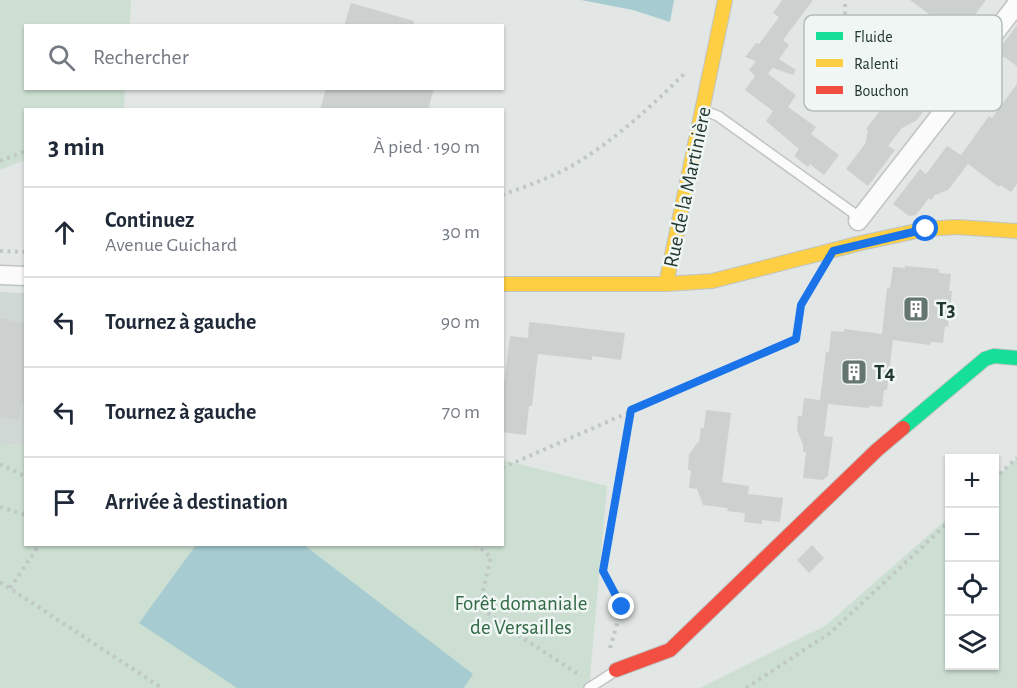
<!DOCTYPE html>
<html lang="fr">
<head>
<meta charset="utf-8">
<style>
	body { margin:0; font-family:"Alegreya Sans",sans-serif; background:#f2f2f3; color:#1f2937 }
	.controls { position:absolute; right:18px; bottom:18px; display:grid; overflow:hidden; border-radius:0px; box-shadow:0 2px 4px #0004 }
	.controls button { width:54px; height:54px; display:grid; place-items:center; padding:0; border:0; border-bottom:2px solid #e0e1e3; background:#fff; color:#1f2937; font:30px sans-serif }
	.stop { position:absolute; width:18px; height:18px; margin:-14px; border:4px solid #1a73e8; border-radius:50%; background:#fff }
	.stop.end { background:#1a73e8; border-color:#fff; box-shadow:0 2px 6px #0008 }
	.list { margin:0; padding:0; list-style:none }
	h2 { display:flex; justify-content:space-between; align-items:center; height:78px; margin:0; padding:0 24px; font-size:26px }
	h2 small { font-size:20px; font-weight:400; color:#747a83 }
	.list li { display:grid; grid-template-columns:39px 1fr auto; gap:18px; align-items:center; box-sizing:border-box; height:90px; padding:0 24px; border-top:2px solid #e0e1e3 }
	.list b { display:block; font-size:22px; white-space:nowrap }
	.list p { margin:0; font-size:20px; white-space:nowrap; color:#747a83 }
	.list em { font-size:20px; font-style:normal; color:#747a83 }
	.icon { flex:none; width:33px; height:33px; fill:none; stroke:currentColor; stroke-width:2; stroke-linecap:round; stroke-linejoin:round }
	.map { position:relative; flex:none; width:1017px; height:688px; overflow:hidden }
	.search { position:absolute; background:#fff; box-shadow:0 2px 4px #0004; left:24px; top:24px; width:480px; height:66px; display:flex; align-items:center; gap:15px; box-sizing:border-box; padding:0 21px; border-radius:0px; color:#747a83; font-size:22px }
	.panel { position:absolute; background:#fff; box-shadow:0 2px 4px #0004; left:24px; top:108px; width:480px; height:438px; border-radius:0px }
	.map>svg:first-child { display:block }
	.built { fill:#d0d8d5 }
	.green { fill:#cddfd2 }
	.water { fill:#a6ccd1 }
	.building { fill:#ccd0cf }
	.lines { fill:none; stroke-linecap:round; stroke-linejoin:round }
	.lane-casing { stroke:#bfc4c2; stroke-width:12 }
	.street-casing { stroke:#bfc4c2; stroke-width:21 }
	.fast-casing { stroke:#bec4c2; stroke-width:16 }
	.slow-casing { stroke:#bec4c2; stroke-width:16 }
	.jam-casing { stroke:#bec4c2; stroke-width:16 }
	.path { stroke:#c0c7c4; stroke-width:4; stroke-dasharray:3 4.5; stroke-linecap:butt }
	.lane { stroke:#fbfbfb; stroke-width:9 }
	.street { stroke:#fbfbfb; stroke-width:18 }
	.fast { stroke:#16e098; stroke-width:14 }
	.slow { stroke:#ffcf43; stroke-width:14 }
	.jam { stroke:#f24e42; stroke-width:14 }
	.route { stroke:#1a73e8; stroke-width:8 }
	.labels { text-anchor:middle; stroke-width:5; stroke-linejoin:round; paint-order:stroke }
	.street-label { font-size:21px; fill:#223731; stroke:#f0f6f3 }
	.poi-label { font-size:21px; font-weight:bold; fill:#223731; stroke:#f0f6f3; text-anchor:start }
	.park-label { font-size:21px; fill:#316946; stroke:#f0f6f3 }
	.key { fill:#f0f6f3; stroke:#b2bdb9; stroke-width:1.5 }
	.key-label { font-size:16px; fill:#223731 }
</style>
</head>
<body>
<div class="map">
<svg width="1017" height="688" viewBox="0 0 1017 688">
	<rect width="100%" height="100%" fill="#e2e7e5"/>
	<path class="built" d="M0,292L25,293V446L0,445Z"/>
	<path class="green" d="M0,0H131L130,25L26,26V88L125,89L124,109L26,110L25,160L0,170Z
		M0,445L25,446L26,544H502L503,460L607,486L589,688H0Z
		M1017,458V688H700L825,626L949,517L950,666H994L995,478Z"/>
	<path class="water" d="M581,0H674L670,22L633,10Z
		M196,545H304L473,674L464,688H237L139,623Z"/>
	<path class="building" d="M782,0H813L783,40L789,45L779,59L796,70L793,75L773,68L768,74L796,95L788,107L816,127L811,134L839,155L824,175L810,164L808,167L794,156L799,149L766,121L773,111L745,90L755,76L749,70L756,61L745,57L756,43L759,44L779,17L773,13Z
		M910,0H986L959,36Z
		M351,3L414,21L413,26H344Z
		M1017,25V66L997,52Z
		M944,44L963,58L917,120L902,128L888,146L895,150L868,186L846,169L865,144L868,131L866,129L882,108L903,98Z
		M1017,84V184L1011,192L1000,185L999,187L968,164L948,190L935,195L931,200L929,198L916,215L909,216L893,204L920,169L926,174L947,146L961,155L989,116L992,118Z
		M326,88H434L428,110H320Z
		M905,266L939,269V273L951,274L949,291H952L948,327L945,326L943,343L931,342L930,345L893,340L887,390H884L882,407L869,406V408L828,404L824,436L833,437L828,476L823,480L803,478L806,452H803V445L797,430L798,416H802L804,398L820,400L826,352H829L831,331L844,332V329L882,334L887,288H890L893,267L905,268Z
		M0,318L26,324V402H22L18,420L0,416Z
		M529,322L625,333L621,360L592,356V360L538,354L532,406H529L526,435L502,432V400L510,336L528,338Z
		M706,410L731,413L722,482L749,486L748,494L783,498L780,522L762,520V524L744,522L745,513L727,511L728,508L703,505L697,489L689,488L691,470H688L689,454L699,441L701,428H704Z
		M812,545L824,558L809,573L797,560Z"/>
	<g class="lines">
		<defs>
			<path id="lane" d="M705,111L718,116L852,212L858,222
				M589,688L614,672"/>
			<path id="street" d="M858,221L978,67L983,48L1017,4
				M0,275L26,276"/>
			<path id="fast" d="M903,428L985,359L994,356L1017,358"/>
			<path id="slow" d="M502,284H666L725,0
				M666,284L712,281L861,243L926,229L956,227L1017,231"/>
			<path id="jam" d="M616,670L670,650L877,450L903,428"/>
		</defs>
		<use href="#lane" class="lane-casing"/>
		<use href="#street" class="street-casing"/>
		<use href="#fast" class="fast-casing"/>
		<use href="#slow" class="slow-casing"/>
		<use href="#jam" class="jam-casing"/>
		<path class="path" d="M845,22V0
			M0,161L26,151
			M502,195C527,186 553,177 575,164C616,139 652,106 686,72
			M0,251L26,252
			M0,464L26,477
			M502,468L796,339L801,305L817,278
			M994,479L1017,458
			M0,507L26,515
			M475,544L491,557L479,607L518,635L581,676
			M0,582L162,688
			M10,588L40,544
			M610,648L622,607L603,571L631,410
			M746,688L830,633L950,521"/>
		<use href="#lane" class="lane"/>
		<use href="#street" class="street"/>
		<use href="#fast" class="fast"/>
		<use href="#slow" class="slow"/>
		<use href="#jam" class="jam"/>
	</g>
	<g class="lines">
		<path class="route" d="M622,607L603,571L631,410L796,339L801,305L833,251L926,229"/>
	</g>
	<defs>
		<symbol id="building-square" viewBox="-11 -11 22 22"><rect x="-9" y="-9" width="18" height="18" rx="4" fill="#657570" stroke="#f0f6f3"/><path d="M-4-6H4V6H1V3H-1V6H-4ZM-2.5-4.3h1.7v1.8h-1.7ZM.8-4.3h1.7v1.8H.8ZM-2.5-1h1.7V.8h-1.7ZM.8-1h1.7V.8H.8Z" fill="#fff"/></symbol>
	</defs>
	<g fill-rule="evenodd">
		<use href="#building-square" x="901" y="294" width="30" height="30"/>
		<use href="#building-square" x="839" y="357" width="30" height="30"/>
	</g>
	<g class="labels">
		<g class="street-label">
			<text transform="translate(687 187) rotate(-78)" y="7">Rue de la Martinière</text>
		</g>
		<g class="poi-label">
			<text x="936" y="316">T3</text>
			<text x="874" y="379">T4</text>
		</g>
		<g class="park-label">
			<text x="521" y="610">Forêt domaniale<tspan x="521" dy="24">de Versailles</tspan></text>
		</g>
	</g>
	<rect x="804" y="15" width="198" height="96" rx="9" class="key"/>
	<rect x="816" y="32" width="27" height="8" fill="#16e098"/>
	<rect x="816" y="59" width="27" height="8" fill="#ffcf43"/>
	<rect x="816" y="86" width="27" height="8" fill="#f24e42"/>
	<g class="key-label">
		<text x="854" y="42">Fluide</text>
		<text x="854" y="69">Ralenti</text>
		<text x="854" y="96">Bouchon</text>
	</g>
</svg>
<div class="controls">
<button>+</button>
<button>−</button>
<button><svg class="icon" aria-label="locate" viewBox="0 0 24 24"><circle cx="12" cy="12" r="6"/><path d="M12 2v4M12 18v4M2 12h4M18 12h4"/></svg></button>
<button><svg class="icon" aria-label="layers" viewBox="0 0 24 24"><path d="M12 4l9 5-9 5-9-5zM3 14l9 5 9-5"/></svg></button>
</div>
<div class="stop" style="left:926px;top:229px"></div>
<div class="stop end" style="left:622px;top:607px"></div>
<div class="search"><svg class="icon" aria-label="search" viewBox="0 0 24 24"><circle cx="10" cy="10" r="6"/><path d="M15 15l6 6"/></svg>Rechercher</div>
<section class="panel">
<h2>3 min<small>À pied · 190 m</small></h2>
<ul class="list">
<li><svg class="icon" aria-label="ahead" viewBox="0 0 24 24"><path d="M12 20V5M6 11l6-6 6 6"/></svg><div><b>Continuez</b><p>Avenue Guichard</p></div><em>30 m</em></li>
<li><svg class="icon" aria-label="left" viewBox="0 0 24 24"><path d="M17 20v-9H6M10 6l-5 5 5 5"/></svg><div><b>Tournez à gauche</b></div><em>90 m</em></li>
<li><svg class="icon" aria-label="left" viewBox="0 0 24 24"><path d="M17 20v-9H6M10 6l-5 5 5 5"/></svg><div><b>Tournez à gauche</b></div><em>70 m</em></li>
<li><svg class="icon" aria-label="arrive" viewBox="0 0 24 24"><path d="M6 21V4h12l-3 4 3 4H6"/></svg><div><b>Arrivée à destination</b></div></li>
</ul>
</section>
</div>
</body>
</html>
